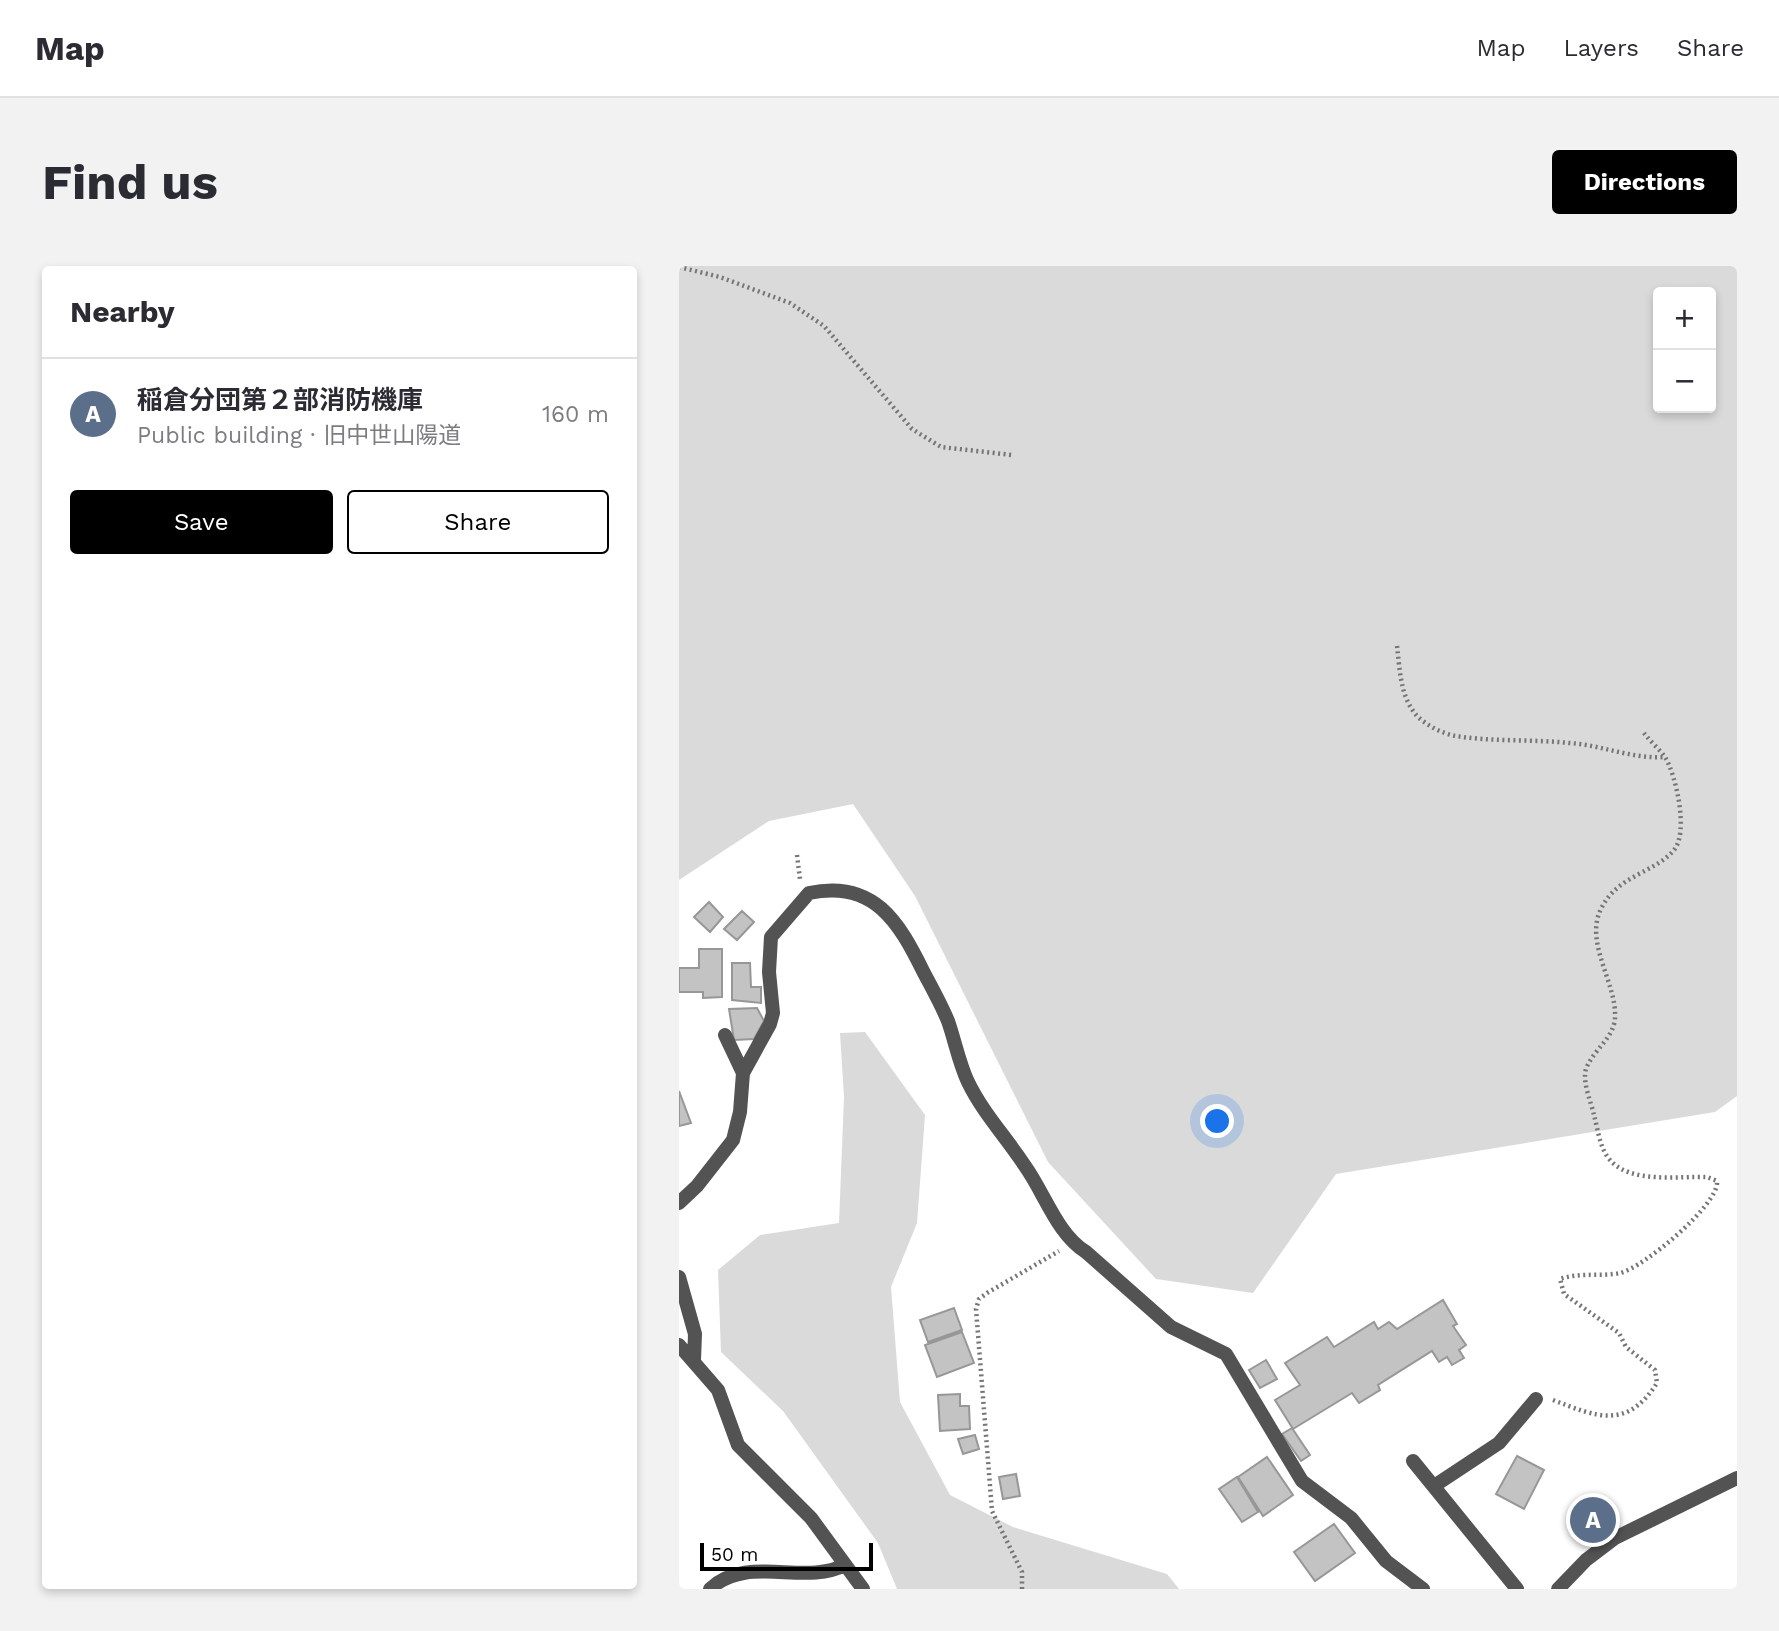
<!DOCTYPE html>
<html lang="en">
<head>
<meta charset="utf-8">
<style>
	body { margin:0; font-family:"Work Sans","Noto Sans JP",sans-serif; background:#f2f2f3; color:#2b2b33 }
	.controls { position:absolute; right:21px; top:21px; display:grid; overflow:hidden; border-radius:7px; box-shadow:0 4px 10px #0003 }
	.controls button { width:63px; height:63px; display:grid; place-items:center; padding:0; border:0; border-bottom:2px solid #e1e1e2; background:#fff; color:#2b2b33; font:35px sans-serif }
	.scale { position:absolute; left:21px; bottom:18px; width:173px; box-sizing:border-box; padding-left:7px; border:4px solid #000; border-top:0; font-size:19px; line-height:24px; white-space:nowrap; color:#000; -webkit-text-stroke:5px #fff; paint-order:stroke }
	.you { position:absolute; left:539px; top:856px; width:24px; height:24px; margin:-18px; border:5px solid #fff; border-radius:50%; background:#1a73e8; box-shadow:0 0 0 10px #1a73e833 }
	.badge { display:grid; place-items:center; width:46px; height:46px; border-radius:50%; background:#000; color:#fff; font-size:23px; font-weight:700 }
	.pin { position:absolute; translate:-50% -50%; border:4px solid #fff; box-shadow:0 2px 7px #0006 }
	.list { margin:0; padding:0; list-style:none }
	h2 { display:flex; justify-content:space-between; align-items:center; height:91px; margin:0; padding:0 28px; font-size:30px }
	h2 small { font-size:23px; font-weight:400; color:#7c7c81 }
	.list li { display:grid; grid-template-columns:46px 1fr auto; gap:21px; align-items:center; box-sizing:border-box; height:112px; padding:0 28px; border-top:2px solid #e1e1e2 }
	.list b { display:block; font-size:26px; white-space:nowrap }
	.list p { margin:0; font-size:23px; white-space:nowrap; color:#7c7c81 }
	.list em { font-size:23px; font-style:normal; color:#7c7c81 }
	.actions { display:flex; gap:14px; padding:21px 28px }
	.actions a { flex:1; padding:16px 0; border:2px solid #000; border-radius:7px; text-align:center; font-size:24px; color:#000 }
	.actions .main { background:#000; color:#fff }
	.map { position:relative; flex:none; width:1058px; height:1323px; overflow:hidden; border-radius:7px }
	header { display:flex; align-items:center; gap:42px; box-sizing:border-box; height:98px; padding:0 35px; background:#fff; border-bottom:2px solid #e1e1e2 }
	header strong { font-size:33px }
	nav { display:flex; gap:38px; margin-inline-start:auto; font-size:24px }
	.intro { display:flex; align-items:center; justify-content:space-between; box-sizing:border-box; height:168px; padding:0 42px }
	h1 { margin:0; font-size:49px }
	.button { padding:18px 32px; border-radius:7px; background:#000; color:#fff; font-size:24px; font-weight:700 }
	main { display:flex; gap:42px; padding:0 42px }
	aside { flex:1; background:#fff; border-radius:7px; box-shadow:0 4px 10px #0003 }
	.map>svg:first-child { display:block }
	.green { fill:#dadada; fill-rule:evenodd }
	.building { fill:#c3c3c3; stroke:#979797; stroke-width:2 }
	.lines { fill:none; stroke-linecap:round; stroke-linejoin:round }
	.path { stroke:#757575; stroke-width:4.5; stroke-dasharray:2 3.5; stroke-linecap:butt }
	.street { stroke:#535353; stroke-width:14 }
</style>
</head>
<body>
<header>
<strong>Map</strong>
<nav><a>Map</a><a>Layers</a><a>Share</a></nav>
</header>
<div class="intro"><h1>Find us</h1><a class="button">Directions</a></div>
<main>
<aside>
<h2>Nearby<small></small></h2>
<ul class="list">
<li><span class="badge" style="background:#5c6f8a">A</span><div><b>稲倉分団第２部消防機庫</b><p>Public building · 旧中世山陽道</p></div><em>160 m</em></li>
</ul>
<div class="actions"><a class="main">Save</a><a>Share</a></div>
</aside>
<div class="map">
<svg width="1058" height="1323" viewBox="0 0 1058 1323">
	<rect width="100%" height="100%" fill="#fff"/>
	<path class="green" d="M0,0H1058V830L1036,846L657,908L574,1027L477,1013L369,896L236,630L174,538L90,555L0,614ZM1032,26V142H979V26Z
		M186,766L246,849L238,957L212,1021L221,1136L271,1229L334,1261L488,1308L500,1323H218L199,1277L104,1145L42,1086L39,1004L81,969L160,957L165,831L161,767Z"/>
	<path class="building" d="M30,636L44,651L31,666L15,651Z
		M63,645L75,656L58,674L45,663Z
		M20,683H43V731L24,732V726H0V702H20Z
		M53,697H71L72,721H82V737L53,734Z
		M78,742L85,755L75,773L55,774L50,743Z
		M0,825L12,857L0,860Z
		M764,1034L778,1058L774,1060L787,1079L780,1084L785,1092L773,1099L768,1091L760,1096L753,1085L699,1119L701,1124L680,1137L673,1127L614,1163L596,1134L621,1119L606,1097L648,1071L655,1081L695,1056L699,1063L710,1056L718,1063Z
		M275,1042L283,1064L249,1076L241,1054Z
		M283,1066L295,1097L258,1111L246,1079Z
		M587,1094L598,1113L581,1122L570,1104Z
		M281,1128V1140H290L291,1163L261,1165L259,1129Z
		M613,1162L631,1189L622,1195L603,1168Z
		M296,1169L300,1183L284,1188L279,1173Z
		M838,1190L865,1204L845,1243L817,1228Z
		M588,1191L614,1229L584,1250L559,1211Z
		M337,1208L341,1230L324,1233L320,1211Z
		M558,1211L579,1246L563,1256L540,1223Z
		M910,1231L930,1260L917,1270L896,1240Z
		M655,1258L676,1287L636,1315L615,1286Z"/>
	<g class="lines">
		<path class="path" d="M0,1L41,11L111,37L145,60L233,163L262,181L333,189
			M718,380C721,404 721,432 739,451C749,460 764,468 777,470C814,476 853,473 890,477C923,479 952,493 985,491
			M118,589L121,613
			M874,1134C918,1151 948,1164 978,1117L976,1104L947,1081L940,1067L885,1028L881,1013C901,1006 921,1011 941,1007C964,1002 1041,938 1038,915L1028,911C1000,910 952,918 931,894C921,883 919,864 915,849C912,836 903,816 907,803C914,784 935,772 936,752C938,717 905,677 922,643C938,609 976,607 995,584C1010,566 997,509 986,491C980,483 971,475 965,467
			M343,1323V1306L313,1245L297,1043L300,1033L308,1027L380,985"/>
		<path class="street" d="M46,769L64,807
			M0,937L18,920L54,874L61,846L64,807L91,758L94,747L90,706L92,671L130,627C195,613 220,656 245,707C253,722 262,738 269,755C276,775 280,797 289,816C304,847 327,871 346,900C366,928 378,968 407,986L492,1061L547,1088L623,1215L672,1252L707,1295L744,1323
			M0,1011L16,1068L15,1094
			M0,1079L39,1124L59,1179L132,1252L184,1323
			M734,1195L838,1323
			M755,1220L820,1177L857,1133
			M31,1323C68,1288 125,1320 166,1299
			M879,1323L907,1294L936,1272L1058,1212"/>
	</g>
</svg>
<div class="controls">
<button>+</button>
<button>−</button>
</div>
<div class="scale">50 m</div>
<div class="you"></div>
<div class="pin badge" style="left:914px;top:1254px;background:#5c6f8a">A</div>
</div>
</main>
</body>
</html>
